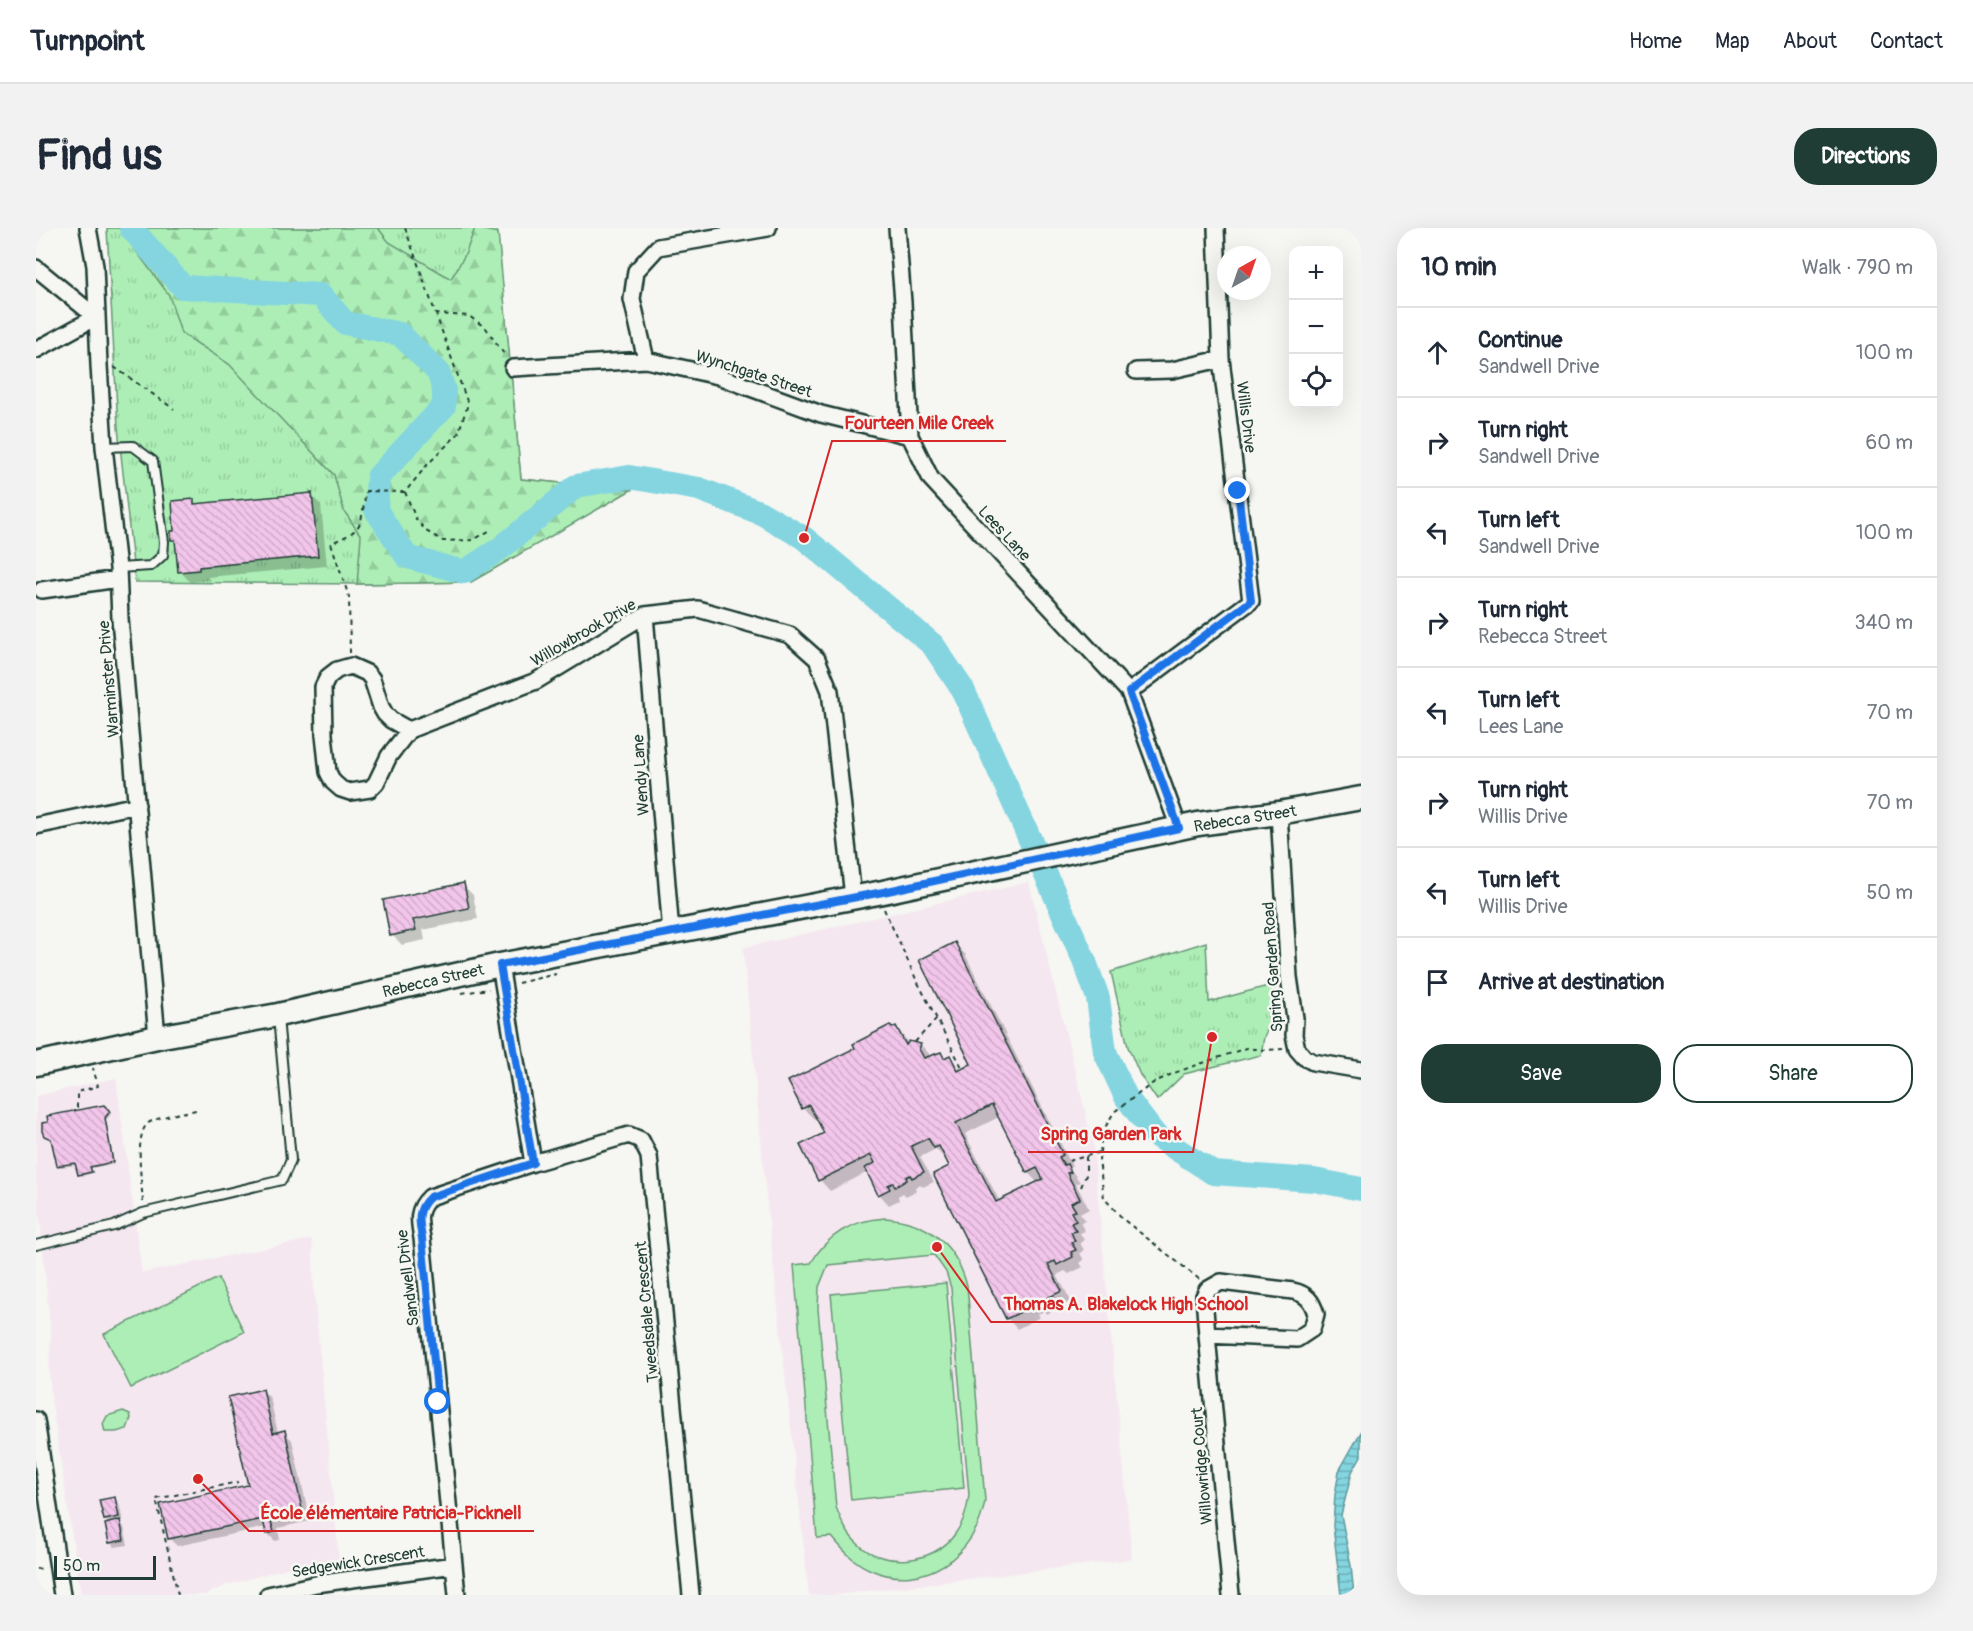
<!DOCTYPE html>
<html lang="en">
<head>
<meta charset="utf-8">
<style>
	body { margin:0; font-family:Pangolin,sans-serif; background:#f2f2f3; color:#1f2937 }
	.controls { position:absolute; right:18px; top:18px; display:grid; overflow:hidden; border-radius:12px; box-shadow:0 6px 24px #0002 }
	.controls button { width:54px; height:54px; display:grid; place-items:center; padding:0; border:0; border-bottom:2px solid #e0e1e3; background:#fff; color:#1f2937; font:30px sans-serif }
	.compass { position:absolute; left:1181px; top:18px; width:54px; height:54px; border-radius:50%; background:#fff; box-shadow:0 6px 24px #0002; rotate:40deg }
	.scale { position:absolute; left:18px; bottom:15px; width:102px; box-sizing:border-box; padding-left:6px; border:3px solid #1f3d34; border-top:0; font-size:16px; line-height:21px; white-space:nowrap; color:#1f3d34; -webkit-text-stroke:4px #f6f6f2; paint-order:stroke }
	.stop { position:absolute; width:18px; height:18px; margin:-14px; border:4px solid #1a73e8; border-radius:50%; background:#fff }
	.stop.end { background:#1a73e8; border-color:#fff; box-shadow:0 2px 6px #0008 }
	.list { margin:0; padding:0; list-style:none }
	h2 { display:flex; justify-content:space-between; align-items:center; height:78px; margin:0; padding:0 24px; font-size:26px }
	h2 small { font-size:20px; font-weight:400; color:#747a83 }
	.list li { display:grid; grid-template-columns:39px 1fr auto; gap:18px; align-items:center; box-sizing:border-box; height:90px; padding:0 24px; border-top:2px solid #e0e1e3 }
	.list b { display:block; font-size:22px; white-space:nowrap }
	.list p { margin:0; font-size:20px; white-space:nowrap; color:#747a83 }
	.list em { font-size:20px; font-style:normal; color:#747a83 }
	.actions { display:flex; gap:12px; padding:18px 24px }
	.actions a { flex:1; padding:14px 0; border:2px solid #1f3d34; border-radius:24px; text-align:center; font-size:21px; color:#1f3d34 }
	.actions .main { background:#1f3d34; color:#fff }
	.icon { flex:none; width:33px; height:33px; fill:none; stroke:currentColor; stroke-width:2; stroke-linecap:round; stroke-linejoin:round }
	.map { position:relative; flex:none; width:1325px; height:1367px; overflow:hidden; border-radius:24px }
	header { display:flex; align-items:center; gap:36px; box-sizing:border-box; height:84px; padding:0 30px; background:#fff; border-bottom:2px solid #e0e1e3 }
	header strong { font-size:28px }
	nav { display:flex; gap:33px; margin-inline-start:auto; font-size:21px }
	.intro { display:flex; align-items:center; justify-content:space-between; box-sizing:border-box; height:144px; padding:0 36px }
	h1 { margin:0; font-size:42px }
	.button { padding:15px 27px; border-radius:24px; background:#1f3d34; color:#fff; font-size:21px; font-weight:700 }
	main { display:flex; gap:36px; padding:0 36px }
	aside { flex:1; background:#fff; border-radius:24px; box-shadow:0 6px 24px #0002 }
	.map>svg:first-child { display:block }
	.built { fill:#f5e7f0 }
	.grass { fill:url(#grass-tufts); stroke:#669675; stroke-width:1.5 }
	.forest { fill:url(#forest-firs); stroke:#669675; stroke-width:1.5 }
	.garden { fill:#adeeb6; stroke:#669675; stroke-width:1.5; fill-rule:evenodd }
	.water { fill:url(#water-rules); stroke:#5c989b; stroke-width:1.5 }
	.shadow { fill:#0003; fill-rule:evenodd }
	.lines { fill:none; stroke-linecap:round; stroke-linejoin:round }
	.river { stroke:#84d5e0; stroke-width:24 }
	.building { fill:url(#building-back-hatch); stroke:#1f3d34; stroke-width:1.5; fill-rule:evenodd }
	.lane-casing { stroke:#1f3d34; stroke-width:12 }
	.street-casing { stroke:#1f3d34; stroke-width:20 }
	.secondary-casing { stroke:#1f3d34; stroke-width:27 }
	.path { stroke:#1f3d34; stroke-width:2; stroke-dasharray:4.5 4.5; stroke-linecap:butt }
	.lane { stroke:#f6f6f2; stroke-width:8 }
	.street { stroke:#f6f6f2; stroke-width:15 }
	.secondary { stroke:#f6f6f2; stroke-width:22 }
	.route { stroke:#1a73e8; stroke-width:8 }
	.labels { text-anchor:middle; stroke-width:5; stroke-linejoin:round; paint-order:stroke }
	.street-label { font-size:16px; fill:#1f3d34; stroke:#f6f6f2 }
	.leader { fill:none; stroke:#d62828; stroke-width:2 }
	.callout-dot { fill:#d62828; stroke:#f6f6f2; stroke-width:2 }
	.callout-label { font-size:18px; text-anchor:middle; font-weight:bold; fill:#d62828; stroke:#f6f6f2; stroke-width:5; stroke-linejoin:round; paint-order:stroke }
</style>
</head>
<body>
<header>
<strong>Turnpoint</strong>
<nav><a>Home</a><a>Map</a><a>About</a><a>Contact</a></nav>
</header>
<div class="intro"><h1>Find us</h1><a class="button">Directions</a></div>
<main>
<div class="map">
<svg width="1325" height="1367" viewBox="0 0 1325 1367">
	<defs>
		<pattern id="grass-tufts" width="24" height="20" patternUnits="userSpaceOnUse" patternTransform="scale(1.5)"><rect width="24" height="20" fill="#adeeb6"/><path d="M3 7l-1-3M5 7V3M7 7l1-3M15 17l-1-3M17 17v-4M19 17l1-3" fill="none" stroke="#94cd9d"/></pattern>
		<pattern id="forest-firs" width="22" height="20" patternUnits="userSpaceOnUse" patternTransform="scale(1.5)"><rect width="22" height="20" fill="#adeeb6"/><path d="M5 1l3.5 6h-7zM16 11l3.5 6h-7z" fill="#94cd9d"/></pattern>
		<pattern id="water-rules" width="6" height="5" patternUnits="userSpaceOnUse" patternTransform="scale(1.5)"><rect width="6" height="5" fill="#84d5e0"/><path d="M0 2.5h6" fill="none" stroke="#6baeb6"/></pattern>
		<pattern id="building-back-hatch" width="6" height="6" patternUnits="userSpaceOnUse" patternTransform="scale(1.5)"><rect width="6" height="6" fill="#f2c5ea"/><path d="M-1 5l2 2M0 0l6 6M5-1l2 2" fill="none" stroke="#cfaac9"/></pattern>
	</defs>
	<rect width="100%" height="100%" fill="#f6f6f2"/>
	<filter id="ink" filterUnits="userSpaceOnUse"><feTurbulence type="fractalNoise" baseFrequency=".0167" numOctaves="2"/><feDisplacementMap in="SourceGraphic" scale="12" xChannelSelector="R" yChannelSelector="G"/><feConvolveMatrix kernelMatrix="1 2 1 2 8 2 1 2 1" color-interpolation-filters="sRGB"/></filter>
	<g filter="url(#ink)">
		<path class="built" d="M993,654L1057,916L1096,1331L799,1367H773L732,987L707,720Z
			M80,850L106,1045L276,1011L278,1063L303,1333L250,1340L191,1357L169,1367H45L15,1169L13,1140L15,1107L0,951V868Z"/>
		<path class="grass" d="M71,0H461L485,251L595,262L435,354L321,356L99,354L82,199Z
			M1170,714L1173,774L1239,756L1237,789L1228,809L1225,827L1148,846L1121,872L1104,847L1092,819L1075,744Z
			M87,1183L94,1186L95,1190L91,1201L80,1204H69L67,1196L71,1188Z"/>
		<path class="forest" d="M83,0H342L353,14L415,51L429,27L439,0L462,5L485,251L595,262L435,354L321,356L325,308L308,283L298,247L193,136L145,105L133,67Z"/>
		<path class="garden" d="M849,990C892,993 919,1016 931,1057L949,1273C940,1327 888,1365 835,1342C818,1335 807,1322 796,1309L781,1310L758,1037L775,1035C791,1007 817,992 849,990ZM898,1027L910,1044L915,1060L933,1267C931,1282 928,1294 919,1306C898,1336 847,1341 821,1315C810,1305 805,1292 800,1279L782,1081L783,1059L792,1037Z
			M182,1050L208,1104L95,1160L68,1106Z
			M910,1055L928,1260L815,1272L795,1066Z"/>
		<path class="water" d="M1325,1204V1228L1316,1244L1305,1287L1315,1338L1318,1367H1305L1297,1298L1299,1267L1303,1243Z"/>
		<path class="shadow" d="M275,267L285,277L291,338L172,349L173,352L154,354L144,343L141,315L137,311L157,273L161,277Z
			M427,657L437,667L442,691L387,702L389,712L366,717L356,707Z
			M919,716L929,726L1036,938L1033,939L1044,954L1040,956L1053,981L1044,986L1049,993L1044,995L1049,1003L1044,1005L1048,1012L1044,1015L1048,1022L1044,1025L1048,1032L1044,1035L1047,1039L1033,1046L1029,1043L1021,1047L1035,1073L1011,1086L1008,1083L1002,1086L1004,1089L981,1101L971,1090L915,938L900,921L884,929L898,954L887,959L885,957L879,959L880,963L870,968L867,965L862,968L863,972L853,977L843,966L832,944L794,963L784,952L766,918L790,906L781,889L778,891L767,880L856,801L860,799L872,814L885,817L896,829L905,826L910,831L914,829L926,843L937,837ZM963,889L992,945L1002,955L964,974L929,906Z
			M67,879L75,886L70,892L78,936L55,940L57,945L46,948L41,937L24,939L17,912Z
			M227,1163L234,1170L242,1205L248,1204L256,1212L274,1293L242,1300L244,1312L239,1313L231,1305L230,1299L141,1318L133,1310L213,1258Z
			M78,1271L83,1275L87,1293L84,1294L88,1299L92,1317L79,1319L74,1315L73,1296L69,1292Z"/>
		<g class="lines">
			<path class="river" d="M95,0L147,59L285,67L309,95L364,106L402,144L408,162V178L342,249L340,282L371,329L428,344L465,320L540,258L593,249L663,261L725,285L768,310L897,417L927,462L1049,734L1062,770L1069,824L1090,869L1119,907L1177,945L1278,952L1325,961"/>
		</g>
		<path class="building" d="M276,265L282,328L163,339V342L142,344L139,312H135V303H138L136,273L158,271V276Z
			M428,655L433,680L377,692L380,702L354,708L347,672Z
			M919,714L1027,927L1023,929L1028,937L1031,936L1035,944L1031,945L1044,971L1035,975L1040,983L1035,984L1040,993L1035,995L1040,1003L1035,1004L1039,1013L1035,1014L1040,1022L1035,1024L1037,1029L1021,1037L1019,1033L1012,1036L1026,1063L999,1076L997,1073L993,1075L995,1079L970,1091L897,946L913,938L903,918L898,920L892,910L875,918L888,944L876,950L874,947L870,949L871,952L859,959L857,955L852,957L854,961L842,967L829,940L839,935L835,927L782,953L764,917L788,905L773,877L766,881L752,853L819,820L817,816L854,797L856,800L860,798L870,817L873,813L885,816L883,821L888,830L905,824L908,830L914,827L922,843L935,836L883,732ZM956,877L991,945L1001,940L1007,951L960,974L920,895Z
			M68,877L74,883L69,890L77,934L54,939L56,944L42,947L39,935L21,938L15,911L8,908L6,903V895L12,894L11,888Z
			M227,1161L237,1205L249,1202L267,1286L235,1293L238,1304L230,1306L227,1291L132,1311L124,1276L212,1257L192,1169Z
			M79,1269L83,1289L68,1292L63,1272Z
			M84,1292L88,1312L73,1315L69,1296Z"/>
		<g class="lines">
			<defs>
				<path id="lane" d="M68,219L97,218L117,233L128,314L127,327L115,338L82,340
					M0,1017L78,998L107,985L246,952L255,932L242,789"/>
				<path id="street" d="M52,0L59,38L63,137L68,219L82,340L84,391L121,809
					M861,0L867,74L874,208L895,251L1093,464L1143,600
					M0,40L60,89
					M0,122L60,89
					M610,132L596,71L600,43L622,19L732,0
					M477,140L610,132L682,148L785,186L874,208
					M1100,143L1136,142L1185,131
					M6,362L82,351
					M609,387L635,705
					M1093,464L1215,373L1185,131L1180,0
					M373,502L355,492L349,486L345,479L336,451L331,445L315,438L301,442L292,449L287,459L288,507L292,544L297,554L305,561L314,564L334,561L340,555L353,528L373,502L500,453L609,387L662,381L754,407L781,431L794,463L817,669
					M1243,585L1253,749L1259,790L1258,807L1261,821L1268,829L1277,834L1325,842
					M0,598L101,577
					M464,737L497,935
					M1171,1107L1261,1111L1276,1101L1280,1086C1276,1073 1271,1066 1257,1063L1185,1054L1171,1062L1168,1068L1171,1107L1195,1367
					M0,1192L26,1367
					M232,1367L280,1356L418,1337
					M421,1367L386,1010C383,993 380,982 394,969L497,935L593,907L605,912L613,928L655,1367"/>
				<path id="secondary" d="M0,836L121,809L242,787L464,737L847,664L1162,596L1243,585L1325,570"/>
			</defs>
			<use href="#lane" class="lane-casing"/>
			<use href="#street" class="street-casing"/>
			<use href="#secondary" class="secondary-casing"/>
			<path class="path" d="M399,86L433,88L450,100L470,129
				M78,139L138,181
				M369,264L380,291L390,303L407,313L437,312L453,303
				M314,425L313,369L295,315C329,301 324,298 330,263L369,264L392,236L422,206L432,176L369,0
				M848,681L880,751L927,841
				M482,755L520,746
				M426,765L453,761
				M879,814L901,790
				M41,880V864L62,858L57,840
				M1033,933L1064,924
				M1045,959L1050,947V927
				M107,974C106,957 97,902 114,894C128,887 148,885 164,881
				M1163,1051L1088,992L1068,970L1063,932L1066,905L1078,884L1117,855L1138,845L1210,820L1228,822L1247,821
				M0,1341L9,1340
				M142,1367L120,1271L202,1254"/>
			<use href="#lane" class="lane"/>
			<use href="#street" class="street"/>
			<use href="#secondary" class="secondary"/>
		</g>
	</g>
	<g class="lines" filter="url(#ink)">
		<path class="route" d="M402,1174L386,1010C383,993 380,982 394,969L497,935L464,737L847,664L1143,600L1093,464L1215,373L1202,263"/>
	</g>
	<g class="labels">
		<g class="street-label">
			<text transform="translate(718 145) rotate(18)" y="6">Wynchgate Street</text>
			<text transform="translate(1211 189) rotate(83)" y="6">Willis Drive</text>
			<text transform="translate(969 305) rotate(47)" y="6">Lees Lane</text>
			<text transform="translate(547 404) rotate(-30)" y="6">Willowbrook Drive</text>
			<text transform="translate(72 451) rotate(-95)" y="6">Warminster Drive</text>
			<text transform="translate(604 547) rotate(-94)" y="6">Wendy Lane</text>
			<text transform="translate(1209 590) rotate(-9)" y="6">Rebecca Street</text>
			<text transform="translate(1236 739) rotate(-94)" y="6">Spring Garden Road</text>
			<text transform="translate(397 752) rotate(-13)" y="6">Rebecca Street</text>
			<text transform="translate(371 1050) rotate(-97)" y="6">Sandwell Drive</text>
			<text transform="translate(610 1084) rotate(-95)" y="6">Tweedsdale Crescent</text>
			<text transform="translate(1165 1238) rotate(-95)" y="6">Willowridge Court</text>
			<text transform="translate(322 1333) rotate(-9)" y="6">Sedgewick Crescent</text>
		</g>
	</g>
	<path class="leader" d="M768 310L796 213H970M1176 809L1157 924H992M901 1019L955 1094H1224M162 1251L213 1303H498"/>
	<g class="callout-dot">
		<circle cx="768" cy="310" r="6"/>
		<circle cx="1176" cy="809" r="6"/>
		<circle cx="901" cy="1019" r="6"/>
		<circle cx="162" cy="1251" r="6"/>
	</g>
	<g class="callout-label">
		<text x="883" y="201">Fourteen Mile Creek</text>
		<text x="1075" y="912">Spring Garden Park</text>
		<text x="1090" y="1082">Thomas A. Blakelock High School</text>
		<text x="355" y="1291">École élémentaire Patricia-Picknell</text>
	</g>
</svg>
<div class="controls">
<button>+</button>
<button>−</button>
<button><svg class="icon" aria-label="locate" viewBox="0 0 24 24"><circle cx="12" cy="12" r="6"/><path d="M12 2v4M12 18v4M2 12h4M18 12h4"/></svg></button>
</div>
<svg class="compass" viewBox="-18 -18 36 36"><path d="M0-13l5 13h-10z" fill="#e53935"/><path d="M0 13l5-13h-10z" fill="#747a83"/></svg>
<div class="scale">50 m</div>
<div class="stop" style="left:402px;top:1174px"></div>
<div class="stop end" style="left:1202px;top:263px"></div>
</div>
<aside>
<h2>10 min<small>Walk · 790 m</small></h2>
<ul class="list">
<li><svg class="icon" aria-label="ahead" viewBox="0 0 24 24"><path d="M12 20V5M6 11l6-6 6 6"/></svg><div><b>Continue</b><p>Sandwell Drive</p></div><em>100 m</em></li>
<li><svg class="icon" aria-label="right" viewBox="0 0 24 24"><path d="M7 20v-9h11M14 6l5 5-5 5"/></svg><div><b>Turn right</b><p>Sandwell Drive</p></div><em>60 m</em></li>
<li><svg class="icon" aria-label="left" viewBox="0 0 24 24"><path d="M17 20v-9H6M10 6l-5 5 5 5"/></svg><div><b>Turn left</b><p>Sandwell Drive</p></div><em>100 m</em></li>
<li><svg class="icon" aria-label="right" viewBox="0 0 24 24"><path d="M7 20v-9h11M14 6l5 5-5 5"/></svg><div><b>Turn right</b><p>Rebecca Street</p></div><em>340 m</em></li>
<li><svg class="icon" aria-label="left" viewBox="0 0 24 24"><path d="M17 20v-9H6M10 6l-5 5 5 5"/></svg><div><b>Turn left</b><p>Lees Lane</p></div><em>70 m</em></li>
<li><svg class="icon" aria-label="right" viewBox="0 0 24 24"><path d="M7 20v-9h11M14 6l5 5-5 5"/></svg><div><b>Turn right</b><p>Willis Drive</p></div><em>70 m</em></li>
<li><svg class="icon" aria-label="left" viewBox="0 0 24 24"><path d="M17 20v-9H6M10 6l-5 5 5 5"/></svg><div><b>Turn left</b><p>Willis Drive</p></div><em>50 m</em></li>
<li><svg class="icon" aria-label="arrive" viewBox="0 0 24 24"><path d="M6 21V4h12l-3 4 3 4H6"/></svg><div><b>Arrive at destination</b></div></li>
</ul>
<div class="actions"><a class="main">Save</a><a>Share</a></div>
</aside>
</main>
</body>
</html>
